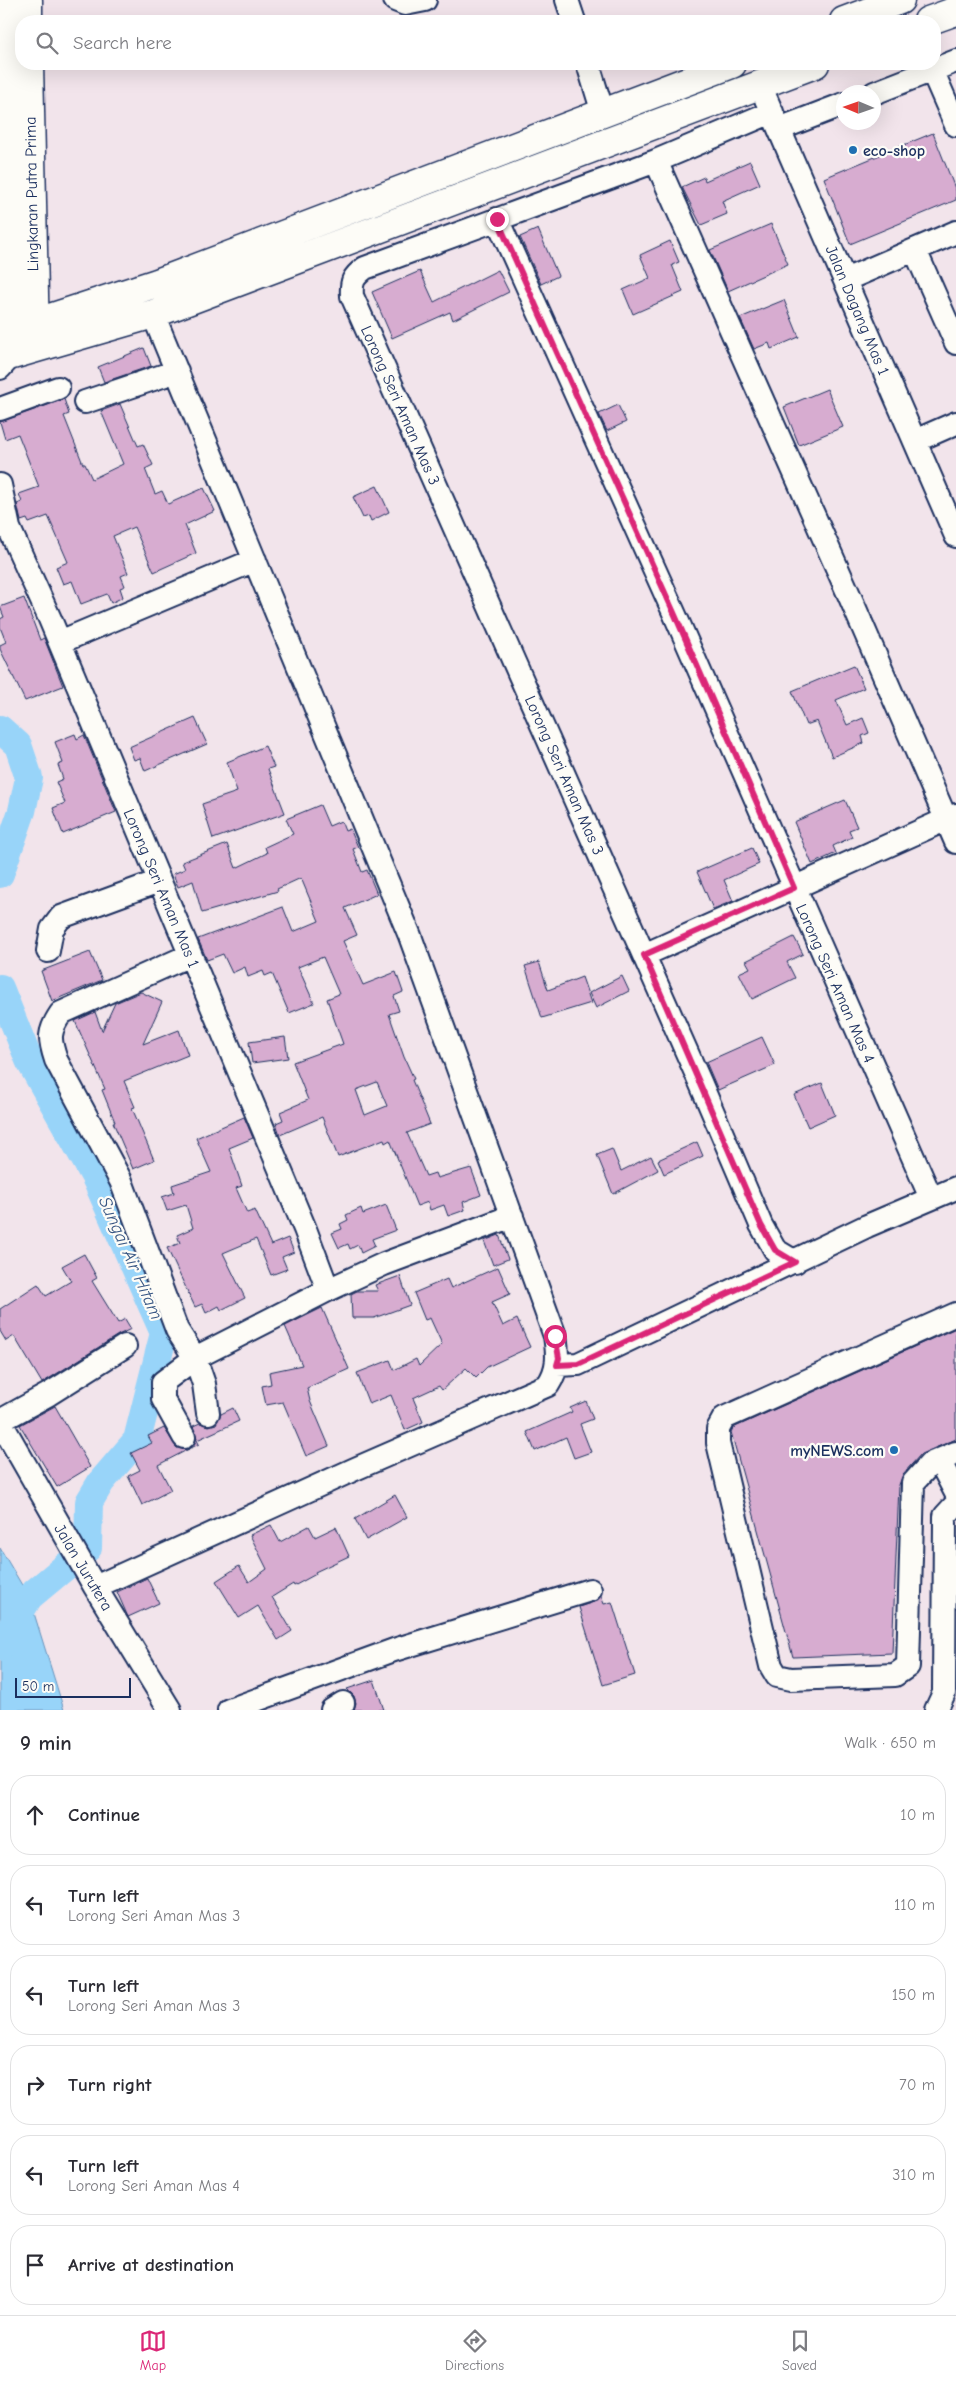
<!DOCTYPE html>
<html lang="en">
<head>
<meta charset="utf-8">
<style>
	body { margin:0; font-family:"Comic Neue",sans-serif; background:#f7f7f7; color:#2b2b33 }
	.compass { position:absolute; left:836px; top:85px; width:45px; height:45px; border-radius:50%; background:#fff; box-shadow:0 5px 20px #0002; rotate:272deg }
	.scale { position:absolute; left:15px; bottom:12px; width:116px; box-sizing:border-box; padding-left:5px; border:2px solid #1b2f5e; border-top:0; font-size:14px; line-height:18px; white-space:nowrap; color:#1b2f5e; -webkit-text-stroke:4px #fdfcf7; paint-order:stroke }
	.stop { position:absolute; width:15px; height:15px; margin:-11px; border:4px solid #db2777; border-radius:50%; background:#fff }
	.stop.end { background:#db2777; border-color:#fff; box-shadow:0 1px 5px #0008 }
	.list { margin:0; padding:0; list-style:none }
	h2 { display:flex; justify-content:space-between; align-items:center; height:65px; margin:0; padding:0 20px; font-size:21px }
	h2 small { font-size:16px; font-weight:400; color:#7c7c81 }
	.list li { display:grid; grid-template-columns:32px 1fr auto; gap:15px; align-items:center; box-sizing:border-box; height:80px; margin:0 10px 10px; padding:0 10px; border:1px solid #e1e1e2; border-radius:20px }
	.list b { display:block; font-size:19px; white-space:nowrap }
	.list p { margin:0; font-size:16px; white-space:nowrap; color:#7c7c81 }
	.list em { font-size:16px; font-style:normal; color:#7c7c81 }
	.icon { flex:none; width:28px; height:28px; fill:none; stroke:currentColor; stroke-width:2; stroke-linecap:round; stroke-linejoin:round }
	.map { position:relative; flex:none; width:956px; height:1710px; overflow:hidden }
	.search { position:absolute; background:#fff; box-shadow:0 5px 20px #0002; left:15px; right:15px; top:15px; height:55px; display:flex; align-items:center; gap:12px; box-sizing:border-box; padding:0 18px; border-radius:20px; color:#7c7c81; font-size:19px }
	.sheet { height:605px; background:#fff }
	nav { display:flex; justify-content:space-around; align-items:center; box-sizing:border-box; height:70px; border-top:1px solid #e1e1e2; background:#fff; font-size:14px; color:#7c7c81 }
	nav a { display:grid; justify-items:center; gap:2px }
	nav .on { color:#db2777 }
	.map>svg:first-child { display:block }
	.water { fill:#98d4f9; stroke:#6692bb }
	.lines { fill:none; stroke-linecap:round; stroke-linejoin:round }
	.river { stroke:#98d4f9; stroke-width:28 }
	.building { fill:#d7acd0; stroke:#1b2f5e; fill-rule:evenodd }
	.minor-casing { stroke:#1b2f5e; stroke-width:26 }
	.major-casing { stroke:#1b2f5e; stroke-width:31 }
	.minor { stroke:#fdfcf7; stroke-width:22 }
	.major { stroke:#fdfcf7; stroke-width:28 }
	.route { stroke:#db2777; stroke-width:6 }
	.poi-dot { fill:#1f6fb2; stroke:#fdfcf7; stroke-width:2 }
	.labels { text-anchor:middle; stroke-width:4.5; stroke-linejoin:round; paint-order:stroke }
	.poi-label { font-size:16px; font-weight:bold; fill:#1b2f5e; stroke:#fdfcf7; text-anchor:start }
	.street-label { font-size:16px; fill:#1b2f5e; stroke:#fdfcf7 }
	.water-label { font-size:18px; font-style:italic; fill:#3a5885; stroke:#fdfcf7 }
</style>
</head>
<body>
<div class="map">
<svg width="956" height="1710" viewBox="0 0 956 1710">
	<rect width="100%" height="100%" fill="#f2e4eb"/>
	<filter id="ink" filterUnits="userSpaceOnUse"><feTurbulence type="fractalNoise" baseFrequency=".02" numOctaves="2"/><feDisplacementMap in="SourceGraphic" scale="10" xChannelSelector="R" yChannelSelector="G"/><feConvolveMatrix kernelMatrix="1 2 1 2 8 2 1 2 1" color-interpolation-filters="sRGB"/></filter>
	<g filter="url(#ink)">
		<path class="water" d="M0,1548L29,1597L64,1710H0Z"/>
		<g class="lines">
			<path class="river" d="M0,729L18,745L29,778L22,811L0,874
				M0,988L29,1060L95,1177L164,1333L137,1440L101,1482L89,1502L88,1548L29,1597L0,1647"/>
		</g>
		<path class="building" d="M933,133L956,191V200L850,244L824,178Z
			M750,161L760,184L722,201L727,214L701,225L682,187L704,177L705,181Z
			M771,224L788,264L728,291L710,250Z
			M538,229L558,276L541,284L520,237Z
			M670,241L679,262L672,265L683,292L633,314L623,290L650,278L640,255Z
			M498,270L509,292L453,320L450,312L392,338L372,292L420,271L434,302Z
			M784,300L799,337L771,349L769,343L754,349L740,318Z
			M144,348L151,366L104,382L98,367Z
			M827,389L843,427L799,445L784,407Z
			M64,399L69,414L64,416L83,464H85L92,479L123,464L101,411L120,404L138,446L143,444L153,465L145,469L155,494L162,491L168,504L204,488L215,511L185,525L196,553L154,572L134,527L113,536L128,573L121,576L125,586L120,588L123,597L111,603L107,594L81,604L72,581L63,584L56,567L68,562L48,516L29,523L27,519L21,521L17,504L22,502L19,494L39,487L18,434L5,439L0,422Z
			M618,405L626,422L607,431L599,414Z
			M377,486L389,512L371,521L369,516L363,518L353,497Z
			M24,598L40,640L44,638L63,686L25,701L0,649V645L6,642L0,627V619L4,617L0,607Z
			M854,665L864,688L836,700L847,725L863,718L869,733L862,736L864,743L832,757L817,721L806,725L792,691Z
			M195,718L207,744L145,771L140,758L134,760L129,747Z
			M75,734L77,739L84,735L116,812L63,834L53,808L65,803L56,782L63,779L58,765L63,763L55,742Z
			M265,746L274,767L268,769L285,813L213,839L202,804L237,792L227,762Z
			M845,800L857,827L849,830L852,837L833,846L836,853L812,864L794,822Z
			M320,805L329,826L341,821L345,831L350,829L358,847L353,849L362,872L367,870L377,894L345,908L357,935L343,941L363,985L396,972L403,992L394,996L399,1011L389,1014L404,1057L414,1079L412,1080L430,1124L407,1133L426,1176L435,1173L437,1178L471,1168L481,1195L463,1202L465,1210L448,1216L444,1205L430,1210L428,1202L417,1206L390,1140L385,1143L384,1139L338,1157L322,1117L280,1135L276,1123L283,1120L280,1112L308,1100L293,1062L343,1044L327,999L339,994L323,957L298,967L314,1003L289,1013L272,973L265,976L263,971L248,977L245,967L232,973L223,954L207,960L198,939L283,907L293,932L319,921L301,878L277,889L278,891L202,913L193,881L178,887L173,874L185,869L182,862L227,844L236,868L267,853L265,847L293,834L286,819ZM377,1082L387,1106L365,1115L356,1090Z
			M752,848L759,864L724,880L733,901L713,909L697,872Z
			M794,937L803,954L787,962L795,978L752,999L739,973L750,968L746,961Z
			M90,952L102,980L52,1001L41,971Z
			M539,962L548,990L582,977L591,1003L542,1018L525,966Z
			M622,976L629,991L596,1008L589,993Z
			M141,992L162,1002L143,1044L179,1030L188,1055L124,1081L135,1107L132,1108L154,1160L133,1169L113,1122H115L102,1090L105,1089L75,1021L95,1012L102,1031L115,1003Z
			M285,1037L288,1058L252,1063L249,1042Z
			M762,1037L775,1065L718,1090L706,1062Z
			M822,1083L835,1115L808,1127L794,1095Z
			M244,1117L253,1138L229,1148L242,1186L236,1188L247,1213L255,1210L271,1245L288,1238L294,1252L282,1257L287,1269L271,1275L256,1239L223,1253L245,1298L221,1310L219,1306L206,1313L202,1304L195,1307L167,1248L180,1243L177,1235L193,1228L186,1205L167,1211L162,1197L174,1193L172,1185L211,1172L196,1138Z
			M697,1142L703,1156L664,1174L658,1160Z
			M612,1149L621,1171L651,1156L658,1170L613,1194L597,1155Z
			M386,1205L396,1230L372,1239L375,1246L361,1253L358,1245L350,1249L348,1244L339,1248L332,1233L342,1229L340,1224L348,1220L346,1215L361,1208L363,1214Z
			M499,1235L508,1259L493,1265L484,1241Z
			M84,1254L97,1278L92,1281L118,1323L125,1319L131,1329L118,1335L42,1383L14,1336L6,1341L0,1331V1309L38,1284L46,1296L71,1281L62,1266Z
			M498,1267L510,1294L492,1302L503,1326L517,1319L530,1347L487,1367L476,1378L466,1368L442,1390L439,1386L413,1398L423,1422L405,1430L391,1395L369,1404L357,1373L390,1360L394,1370L416,1359L419,1366L442,1344L430,1318L425,1320L414,1293L447,1279L451,1288Z
			M400,1276L410,1305L374,1318H352L351,1294L357,1291H378L375,1285Z
			M322,1308L349,1369L307,1388L310,1401L329,1446L306,1456L283,1402L266,1405L262,1386L271,1384L269,1372L302,1365L285,1326Z
			M956,1328V1439L921,1454L903,1474L899,1485L892,1653L793,1657L731,1432L733,1428Z
			M586,1401L593,1419L580,1424L591,1452L574,1458L566,1437L535,1451L527,1432L572,1412L570,1408Z
			M55,1406L90,1467L57,1487L20,1425Z
			M233,1408L239,1421L197,1440L199,1444L191,1448L197,1438L193,1426L200,1423L209,1426L216,1424L221,1414Z
			M164,1428L177,1448L189,1449L158,1465L171,1490L142,1505L128,1476L140,1470L131,1453L152,1443L148,1436Z
			M395,1495L407,1517L366,1540L355,1519Z
			M271,1525L280,1542L309,1526L315,1537L336,1527L349,1556L315,1572L316,1574L294,1586L293,1584L272,1597L292,1631L278,1640L258,1606L239,1618L216,1581L239,1566L249,1582L267,1569L250,1535Z
			M147,1578L159,1603L128,1617L117,1592Z
			M601,1596L604,1604L612,1602L635,1675L603,1685L579,1607L594,1602Z
			M374,1680L384,1710H354L356,1703L354,1696L347,1689Z"/>
		<g class="lines">
			<defs>
				<path id="minor" d="M395,0L405,4L425,0
					M567,0L574,21
					M588,64L603,113
					M932,70L956,125
					M874,93L956,61
					M766,99L956,536
					M772,112L656,161L365,268C353,277 351,281 352,296L700,1082L761,1225L775,1250L795,1262
					M779,129L844,104
					M656,161L850,597L956,842
					M497,219L675,615L931,1198
					M915,250L956,343
					M845,280L956,232
					M0,368L12,355
					M85,402L177,371
					M0,409L58,388
					M915,441L956,423
					M0,485L9,528L50,619L305,1229L328,1290
					M60,642L255,560
					M48,951L52,929L61,917L159,881
					M190,955L61,1013C48,1032 49,1039 56,1060L121,1181L177,1330L195,1358L204,1384L208,1413
					M644,955L956,815
					M956,1314L724,1418L718,1429V1443L771,1666L777,1676L791,1679L895,1675L908,1666L913,1483L930,1464L956,1453
					M557,1365L578,1364L867,1226L956,1188
					M0,1421L95,1587L170,1710
					M0,1421L49,1394L125,1346
					M184,1437L163,1399V1382L195,1358L328,1290L384,1264L512,1216
					M939,1460L956,1493
					M95,1587L355,1469L548,1385C559,1368 558,1355 555,1336L410,936L153,314
					M229,1710L394,1650L590,1590
					M332,1710L343,1703
					M936,1710L944,1693L945,1516L956,1504"/>
				<path id="major" d="M5,0L9,322L12,355L153,314L815,64
					M28,0V21
					M844,21L900,0
					M928,21L956,11
					M29,64L35,340
					M10,331L157,283L732,64"/>
			</defs>
			<use href="#minor" class="minor-casing"/>
			<use href="#major" class="major-casing"/>
			<use href="#minor" class="minor"/>
			<use href="#major" class="major"/>
		</g>
	</g>
	<g class="lines" filter="url(#ink)">
		<path class="route" d="M497,219L675,615L794,888L644,955L761,1225L775,1250L795,1262L578,1364L557,1365L559,1358L555,1336"/>
	</g>
	<g class="poi-dot">
		<circle cx="853" cy="150" r="5"/>
		<circle cx="894" cy="1450" r="5"/>
	</g>
	<g class="labels">
		<g class="poi-label">
			<text x="863" y="156">eco-shop</text>
			<text x="884" y="1456" text-anchor="end">myNEWS.com</text>
		</g>
		<g class="street-label">
			<text transform="translate(31 194) rotate(-91)" y="6">Lingkaran Putra Prima</text>
			<text transform="translate(858 310) rotate(67)" y="6">Jalan Dagang Mas 1</text>
			<text transform="translate(401 405) rotate(66)" y="6">Lorong Seri Aman Mas 3</text>
			<text transform="translate(565 775) rotate(66)" y="6">Lorong Seri Aman Mas 3</text>
			<text transform="translate(162 888) rotate(67)" y="6">Lorong Seri Aman Mas 1</text>
			<text transform="translate(836 983) rotate(66)" y="6">Lorong Seri Aman Mas 4</text>
			<text transform="translate(84 1567) rotate(59)" y="6">Jalan Jurutera</text>
		</g>
		<g class="water-label">
			<text transform="translate(131 1258) rotate(66)" y="6">Sungai Air Hitam</text>
		</g>
	</g>
</svg>
<svg class="compass" viewBox="-18 -18 36 36"><path d="M0-13l5 13h-10z" fill="#e53935"/><path d="M0 13l5-13h-10z" fill="#7c7c81"/></svg>
<div class="scale">50 m</div>
<div class="stop" style="left:555px;top:1336px"></div>
<div class="stop end" style="left:497px;top:219px"></div>
<div class="search"><svg class="icon" aria-label="search" viewBox="0 0 24 24"><circle cx="10" cy="10" r="6"/><path d="M15 15l6 6"/></svg>Search here</div>
</div>
<section class="sheet">
<h2>9 min<small>Walk · 650 m</small></h2>
<ul class="list">
<li><svg class="icon" aria-label="ahead" viewBox="0 0 24 24"><path d="M12 20V5M6 11l6-6 6 6"/></svg><div><b>Continue</b></div><em>10 m</em></li>
<li><svg class="icon" aria-label="left" viewBox="0 0 24 24"><path d="M17 20v-9H6M10 6l-5 5 5 5"/></svg><div><b>Turn left</b><p>Lorong Seri Aman Mas 3</p></div><em>110 m</em></li>
<li><svg class="icon" aria-label="left" viewBox="0 0 24 24"><path d="M17 20v-9H6M10 6l-5 5 5 5"/></svg><div><b>Turn left</b><p>Lorong Seri Aman Mas 3</p></div><em>150 m</em></li>
<li><svg class="icon" aria-label="right" viewBox="0 0 24 24"><path d="M7 20v-9h11M14 6l5 5-5 5"/></svg><div><b>Turn right</b></div><em>70 m</em></li>
<li><svg class="icon" aria-label="left" viewBox="0 0 24 24"><path d="M17 20v-9H6M10 6l-5 5 5 5"/></svg><div><b>Turn left</b><p>Lorong Seri Aman Mas 4</p></div><em>310 m</em></li>
<li><svg class="icon" aria-label="arrive" viewBox="0 0 24 24"><path d="M6 21V4h12l-3 4 3 4H6"/></svg><div><b>Arrive at destination</b></div></li>
</ul>
</section>
<nav>
<a class="on"><svg class="icon" aria-label="map" viewBox="0 0 24 24"><path d="M3 6l6-2 6 2 6-2v14l-6 2-6-2-6 2zM9 4v14M15 6v14"/></svg>Map</a>
<a><svg class="icon" aria-label="directions" viewBox="0 0 24 24"><path d="M12 3l9 9-9 9-9-9zM9 14v-3h6M13 9l2 2-2 2"/></svg>Directions</a>
<a><svg class="icon" aria-label="saved" viewBox="0 0 24 24"><path d="M7 4h10v16l-5-4-5 4z"/></svg>Saved</a>
</nav>
</body>
</html>
